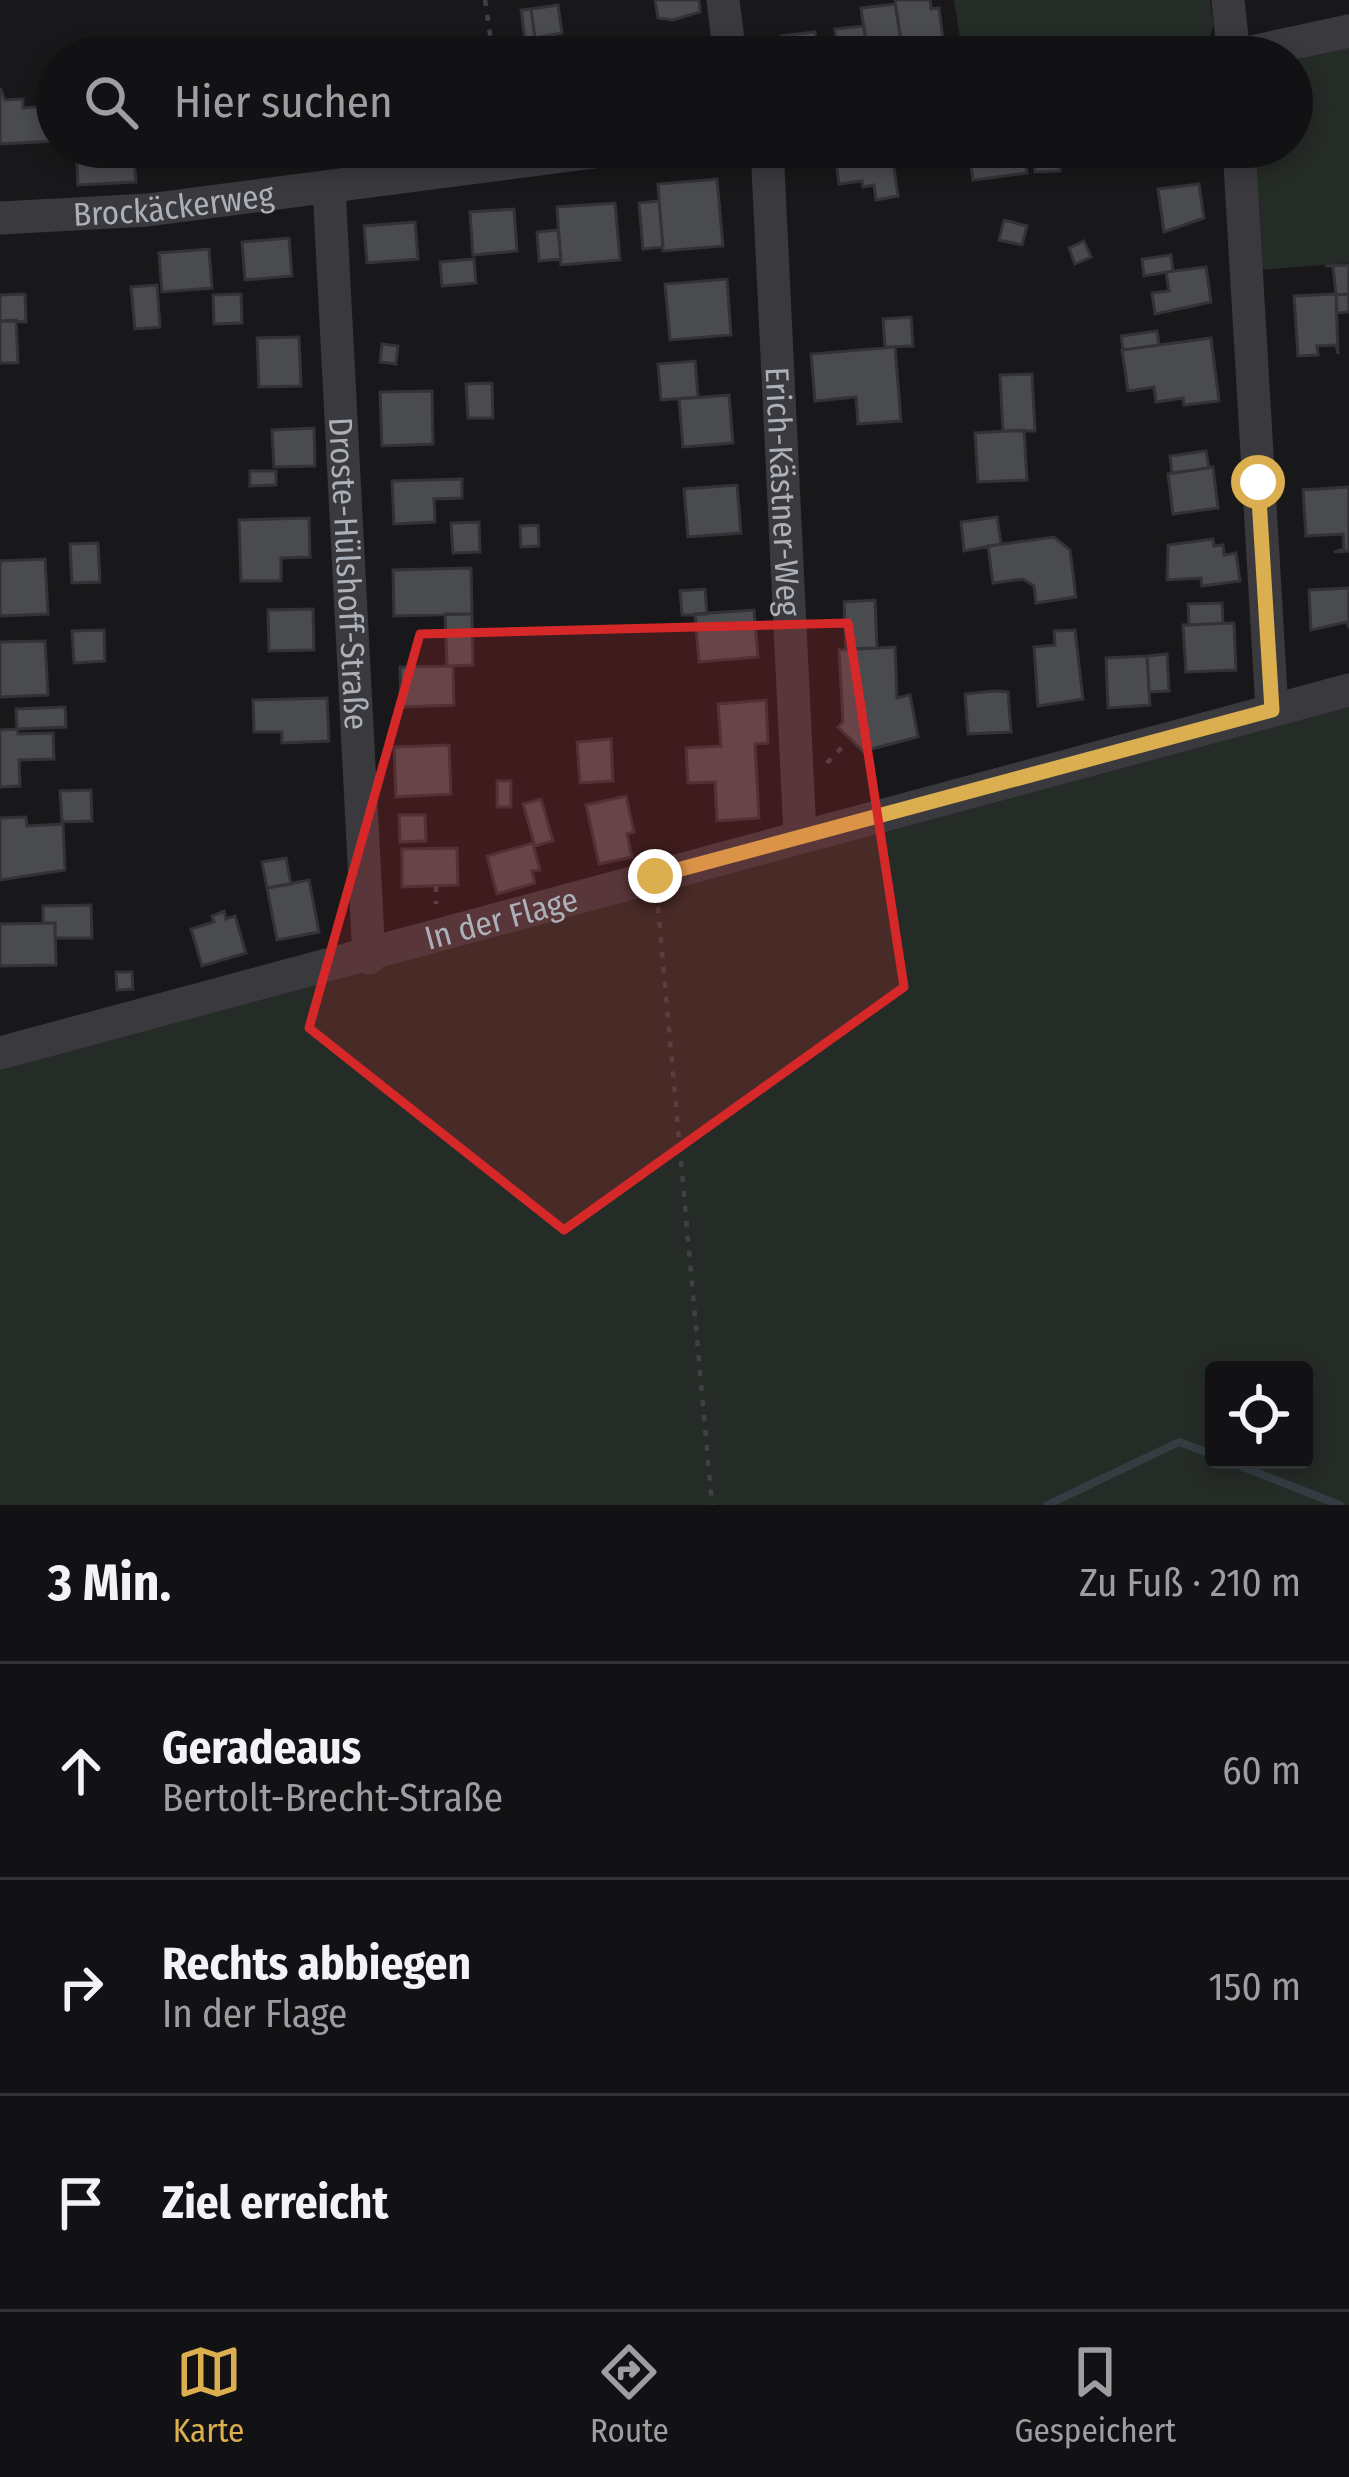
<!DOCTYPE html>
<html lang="de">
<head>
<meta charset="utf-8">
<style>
	body { margin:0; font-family:"Fira Sans Condensed",sans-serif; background:#1b1b1d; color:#f1f3f6 }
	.controls { position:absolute; right:36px; bottom:36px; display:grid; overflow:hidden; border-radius:12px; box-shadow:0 6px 18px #0003 }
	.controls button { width:108px; height:108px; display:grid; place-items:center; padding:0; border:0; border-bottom:3px solid #313234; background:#121214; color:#f1f3f6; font:60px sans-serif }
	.stop { position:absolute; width:36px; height:36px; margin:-27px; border:9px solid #dbae4f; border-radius:50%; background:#fff }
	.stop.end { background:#dbae4f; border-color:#fff; box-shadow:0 3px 12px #0008 }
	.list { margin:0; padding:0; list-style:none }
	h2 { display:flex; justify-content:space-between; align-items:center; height:156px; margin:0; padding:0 48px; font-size:51px }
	h2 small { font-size:39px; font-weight:400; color:#9c9ea0 }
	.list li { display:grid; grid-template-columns:78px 1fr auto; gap:36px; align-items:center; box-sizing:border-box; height:216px; padding:0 48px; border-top:3px solid #313234 }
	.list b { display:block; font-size:45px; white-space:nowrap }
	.list p { margin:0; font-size:39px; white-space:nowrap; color:#9c9ea0 }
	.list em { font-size:39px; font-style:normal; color:#9c9ea0 }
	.icon { flex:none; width:66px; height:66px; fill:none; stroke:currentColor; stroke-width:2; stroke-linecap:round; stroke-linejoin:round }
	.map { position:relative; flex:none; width:1349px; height:1505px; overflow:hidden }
	.search { position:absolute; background:#121214; box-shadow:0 6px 18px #0003; left:36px; right:36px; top:36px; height:132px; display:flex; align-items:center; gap:30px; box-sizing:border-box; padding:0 42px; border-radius:66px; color:#9c9ea0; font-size:45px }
	.sheet { height:804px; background:#121214 }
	nav { display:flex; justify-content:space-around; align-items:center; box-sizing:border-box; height:168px; border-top:3px solid #313234; background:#121214; font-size:33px; color:#9c9ea0 }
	nav a { display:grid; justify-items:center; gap:6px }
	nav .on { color:#dbae4f }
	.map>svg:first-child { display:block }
	.green { fill:#252b26; fill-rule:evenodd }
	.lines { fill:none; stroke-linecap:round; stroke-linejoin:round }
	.stream { stroke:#353d43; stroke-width:8 }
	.building { fill:#4a4b4f; stroke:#333236; stroke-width:3 }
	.path { stroke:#404145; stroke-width:4.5; stroke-dasharray:6 9; stroke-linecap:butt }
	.minor { stroke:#3a3a3e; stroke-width:33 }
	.route { stroke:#dbae4f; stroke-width:15 }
	.marked { fill:#d62828; fill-opacity:0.2; stroke:#d62828; stroke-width:9; stroke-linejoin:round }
	.labels { text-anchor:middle; stroke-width:9; stroke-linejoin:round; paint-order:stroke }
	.street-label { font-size:33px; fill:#acb0b8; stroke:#131315 }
</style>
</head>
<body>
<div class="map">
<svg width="1349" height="1505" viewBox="0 0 1349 1505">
	<rect width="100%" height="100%" fill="#18181a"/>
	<path class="green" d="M954,0H1210L1214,25L1207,45L1127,57H963Z
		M1349,47V263L1261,270L1251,147H1292V58Z
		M1349,696V1505H0V1058ZM1214,1370H1304V1460H1214Z"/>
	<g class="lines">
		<path class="stream" d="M1225,1460L1340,1505
			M1047,1505L1179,1442L1214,1455"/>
	</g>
	<path class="building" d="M655,0H699L700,12L673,20L658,18Z
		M895,0H930L931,9L939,8L944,46L903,53Z
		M895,4L903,53L868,57L861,8Z
		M558,5L562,33L535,38L531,9Z
		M531,9L535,38L525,39L521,10Z
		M864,26L867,51L838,55L835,29Z
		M815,32L818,57H781V36Z
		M0,88L5,100L23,99V108L56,106L57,141L0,144Z
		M76,147H133L136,182L78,185Z
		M133,147H164V160L134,162Z
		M891,147L898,196L876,200L874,185L863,187L862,181L839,184L835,154Z
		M968,147H1023L1027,173L973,180Z
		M1059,147L1060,171L1035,172L1033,148Z
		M1146,147H1188L1189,153L1147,158Z
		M717,179L723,246L663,251L658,184Z
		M1199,184L1204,218L1164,232L1158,189Z
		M659,201L663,247L643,249L639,203Z
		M615,203L620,260L561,265L557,207Z
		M514,209L517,251L473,255L470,212Z
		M1004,220L1027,226L1022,245L999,240Z
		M415,222L418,259L367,263L364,226Z
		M558,230L561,259L539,261L537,232Z
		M289,238L292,276L245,280L242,242Z
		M1084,241L1091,257L1075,264L1069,248Z
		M209,249L212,288L162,292L159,253Z
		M1171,255L1173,271L1144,276L1142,259Z
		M474,259L476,283L442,286L440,262Z
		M1349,265V294L1336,295L1333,266H1325Z
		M1206,267L1211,302L1155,314L1152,293L1169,291L1166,272Z
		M727,279L731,335L670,340L665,284Z
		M157,285L160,327L135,329L131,287Z
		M25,294L26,322L0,321V295Z
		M241,294L242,323L214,324L213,295Z
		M1336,294L1338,354L1336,345L1317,346L1318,355L1298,356L1294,296Z
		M1349,294V312L1337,313L1336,295Z
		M911,317L913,346L885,347L883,319Z
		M16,320L18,363H0V321Z
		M1157,331L1159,345L1123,350L1121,336Z
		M299,337L301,386L259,387L257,338Z
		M1211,338L1219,401L1184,405L1183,398L1156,402L1154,387L1128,391L1122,350Z
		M382,344L398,346L396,364L380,362Z
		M895,347L901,421L858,424L856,397L815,401L811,354Z
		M695,361L698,397L661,400L658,364Z
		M1032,374L1035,431H1003L1000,375Z
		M492,383L493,418H468L466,384Z
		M432,391L433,444L382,446L380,392Z
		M729,395L733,443L683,447L679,399Z
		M314,428L315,466L274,467L272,430Z
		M1024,430L1027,480L978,482L975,433Z
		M1206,451L1209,468L1172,473L1170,456Z
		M1213,467L1218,508L1173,514L1168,474Z
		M250,471H276V485L250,486Z
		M462,479V498L434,499L435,522L394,524L392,481Z
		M737,485L741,533L688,537L684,489Z
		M1349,487V551L1334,552L1344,549L1343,534L1306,536L1303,490Z
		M997,517L1001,544L964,551L961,522Z
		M309,518L310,557L281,558V581H241L239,520Z
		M479,522L480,552L453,553L451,523Z
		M538,525L539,546L521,547L520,526Z
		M1054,537L1070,550L1076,597L1036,603L1034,586L1023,579L993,583L988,546Z
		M1213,539L1214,546L1223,545L1224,555L1236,553L1240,581L1202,586L1201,578L1167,580L1168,545Z
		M98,543L100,582L72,583L70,544Z
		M45,559L48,614L0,616V561Z
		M471,568L472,614L394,616L393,570Z
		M1349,588V628L1347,622L1311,630L1309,590Z
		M705,589L707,614L682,615L680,591Z
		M875,600L877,648L846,649L844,602Z
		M1222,603L1223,623L1189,625L1188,604Z
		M313,609L314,650L269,651L268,610Z
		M754,610L758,657L699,662L695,614Z
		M445,614H472L473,665L447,666Z
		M1234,623L1236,670L1186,672L1183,625Z
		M104,630L105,661L74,663L72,631Z
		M1075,630L1083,699L1038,706L1034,647L1055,645L1054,631Z
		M45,641L48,695L0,697V642Z
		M895,647L897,698L910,695L918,737L863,751L838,727L843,722L839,650Z
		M1167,654L1169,691L1149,692L1147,656Z
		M1147,656L1150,705L1108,708L1106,658Z
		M453,666L454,705L401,707L400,667Z
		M994,691L1008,692L1011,732L968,734L965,694Z
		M327,698L329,741L282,743V732H254L253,700Z
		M766,700L768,743L755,744L759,818L717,821L715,782L688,783L686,748L721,746L718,704Z
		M65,707L66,727L17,729L16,709Z
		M17,729L18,734L53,733L54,759L19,760L20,786L0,787V730Z
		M611,739L613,781L580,783L577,742Z
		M449,745L451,794L396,797L394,747Z
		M497,781H511V807H497Z
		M91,790L92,821L62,822L60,791Z
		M626,796L634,832L627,834L632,857L599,864L586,805Z
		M541,799L553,841L535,846L523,804Z
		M399,815H425L426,841L400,842Z
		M26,817L27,826L63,824L65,870L0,880V818Z
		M533,843L540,870L532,871L535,883L497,894L487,856Z
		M457,848L458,885L402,887V849Z
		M286,858L291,884L267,888L262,862Z
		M309,880L319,932L277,940L267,888Z
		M91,905L92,938H55V923H43V906Z
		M224,911L226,919L235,916L246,953L202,966L191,929L214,922L212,916Z
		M55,923L56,965L0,966V924Z
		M116,972H132L133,989L117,990Z"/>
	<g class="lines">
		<path class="path" d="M485,0L491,41L503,57
			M827,763L845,744
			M436,886V904
			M658,907L712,1505"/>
		<g class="minor">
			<path d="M723,0L730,57"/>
			<path d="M1228,0L1234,57"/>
			<path d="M1228,57L1349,31"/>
			<path id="s1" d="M767,147L800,835"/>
			<path d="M1239,147L1272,709"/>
			<path id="s2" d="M329,187L369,958"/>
			<path id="s3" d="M0,218L148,210L632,147"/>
			<path id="s4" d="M0,1053L1349,690"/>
		</g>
	</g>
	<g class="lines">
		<path class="route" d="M655,876L1272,710L1258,482"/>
	</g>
	<path class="marked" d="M848,623L904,987L564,1230L309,1028L420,634Z"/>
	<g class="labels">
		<g class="street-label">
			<text dy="12" stroke="none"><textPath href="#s3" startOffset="174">Brockäckerweg</textPath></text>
			<text dy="12" stroke="none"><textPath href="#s1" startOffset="345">Erich-Kästner-Weg</textPath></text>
			<text dy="12" stroke="none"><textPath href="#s2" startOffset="387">Droste-Hülshoff-Straße</textPath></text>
			<text dy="12" stroke="none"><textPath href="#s4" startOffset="519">In der Flage</textPath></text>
		</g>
	</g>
</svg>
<div class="controls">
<button><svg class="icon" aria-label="locate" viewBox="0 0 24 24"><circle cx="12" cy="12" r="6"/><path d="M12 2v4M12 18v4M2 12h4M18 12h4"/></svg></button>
</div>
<div class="stop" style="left:1258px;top:482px"></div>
<div class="stop end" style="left:655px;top:876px"></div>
<div class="search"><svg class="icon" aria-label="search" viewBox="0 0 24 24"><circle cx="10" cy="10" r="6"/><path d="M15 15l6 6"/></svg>Hier suchen</div>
</div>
<section class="sheet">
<h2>3 Min.<small>Zu Fuß · 210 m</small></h2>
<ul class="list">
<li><svg class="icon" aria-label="ahead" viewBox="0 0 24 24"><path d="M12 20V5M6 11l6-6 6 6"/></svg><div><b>Geradeaus</b><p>Bertolt-Brecht-Straße</p></div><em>60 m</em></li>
<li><svg class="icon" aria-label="right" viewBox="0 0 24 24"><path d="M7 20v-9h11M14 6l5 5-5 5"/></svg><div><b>Rechts abbiegen</b><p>In der Flage</p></div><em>150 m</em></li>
<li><svg class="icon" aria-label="arrive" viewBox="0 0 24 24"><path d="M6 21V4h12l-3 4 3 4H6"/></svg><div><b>Ziel erreicht</b></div></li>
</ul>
</section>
<nav>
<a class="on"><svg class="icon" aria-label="map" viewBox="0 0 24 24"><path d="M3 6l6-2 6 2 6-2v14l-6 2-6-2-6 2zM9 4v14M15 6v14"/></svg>Karte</a>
<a><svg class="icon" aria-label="directions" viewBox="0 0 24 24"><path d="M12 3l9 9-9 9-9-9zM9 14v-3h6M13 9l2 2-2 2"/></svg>Route</a>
<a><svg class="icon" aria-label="saved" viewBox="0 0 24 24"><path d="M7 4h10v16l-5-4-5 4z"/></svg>Gespeichert</a>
</nav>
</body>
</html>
